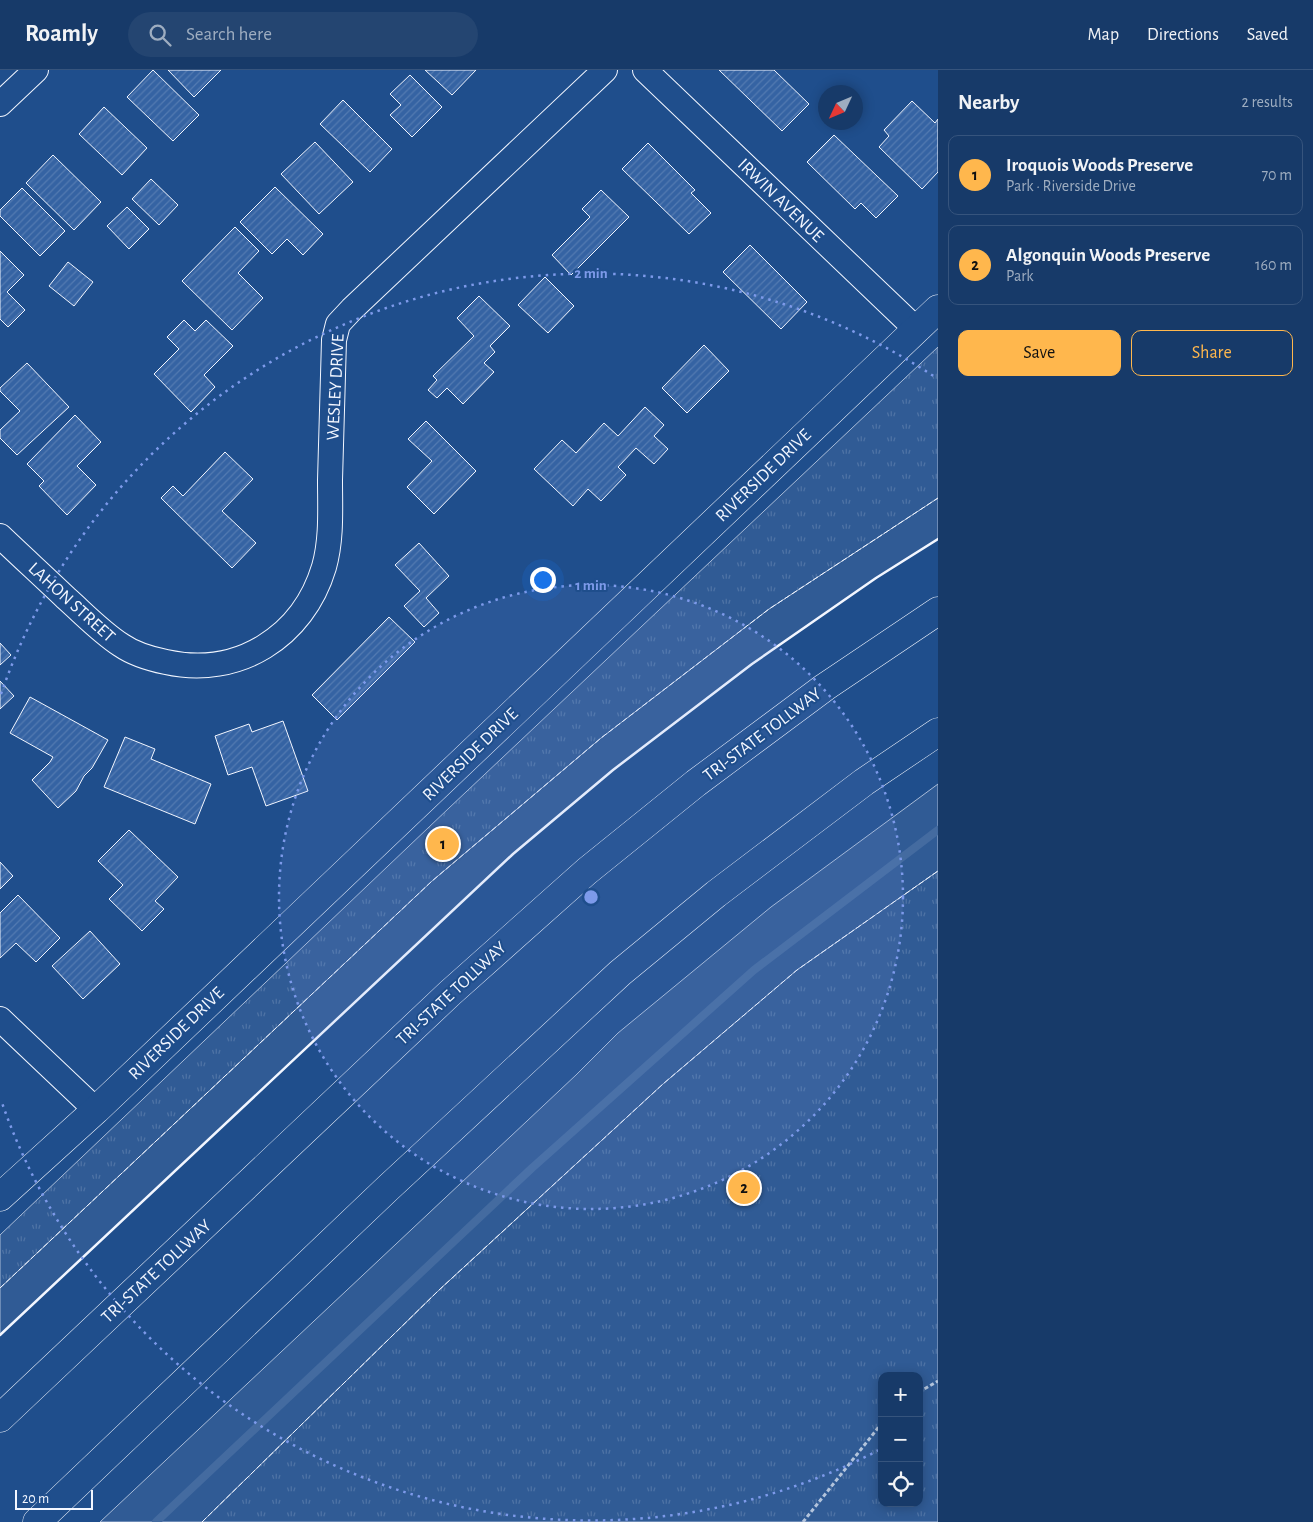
<!DOCTYPE html>
<html lang="en">
<head>
<meta charset="utf-8">
<style>
	body { margin:0; font-family:"Alegreya Sans",sans-serif; background:#244571; color:#f1f3f6 }
	.controls { position:absolute; right:15px; bottom:15px; display:grid; overflow:hidden; border-radius:10px; box-shadow:0 2px 12px #0003 }
	.controls button { width:45px; height:45px; display:grid; place-items:center; padding:0; border:0; border-bottom:1px solid #36547d; background:#173a69; color:#f1f3f6; font:25px sans-serif }
	.compass { position:absolute; left:818px; top:15px; width:45px; height:45px; border-radius:50%; background:#173a69; box-shadow:0 2px 12px #0003; rotate:226deg }
	.scale { position:absolute; left:15px; bottom:12px; width:78px; box-sizing:border-box; padding-left:5px; border:2px solid #f2f6ff; border-top:0; font-size:14px; line-height:18px; white-space:nowrap; color:#f2f6ff; -webkit-text-stroke:4px #1f4e8c; paint-order:stroke }
	.you { position:absolute; left:542px; top:509px; width:18px; height:18px; margin:-12px; border:4px solid #fff; border-radius:50%; background:#1a73e8; box-shadow:0 0 0 8px #1a73e833 }
	.badge { display:grid; place-items:center; width:32px; height:32px; border-radius:50%; background:#ffb74d; color:#111; font-size:16px; font-weight:700 }
	.pin { position:absolute; translate:-50% -50%; border:2px solid #fff; box-shadow:0 1px 5px #0006 }
	.list { margin:0; padding:0; list-style:none }
	h2 { display:flex; justify-content:space-between; align-items:center; height:65px; margin:0; padding:0 20px; font-size:21px }
	h2 small { font-size:16px; font-weight:400; color:#9eadc0 }
	.list li { display:grid; grid-template-columns:32px 1fr auto; gap:15px; align-items:center; box-sizing:border-box; height:80px; margin:0 10px 10px; padding:0 10px; border:1px solid #36547d; border-radius:10px }
	.list b { display:block; font-size:19px; white-space:nowrap }
	.list p { margin:0; font-size:16px; white-space:nowrap; color:#9eadc0 }
	.list em { font-size:16px; font-style:normal; color:#9eadc0 }
	.actions { display:flex; gap:10px; padding:15px 20px }
	.actions a { flex:1; padding:11px 0; border:1px solid #ffb74d; border-radius:10px; text-align:center; font-size:18px; color:#ffb74d }
	.actions .main { background:#ffb74d; color:#111 }
	.icon { flex:none; width:28px; height:28px; fill:none; stroke:currentColor; stroke-width:2; stroke-linecap:round; stroke-linejoin:round }
	.map { position:relative; flex:none; width:938px; height:1452px; overflow:hidden }
	header { display:flex; align-items:center; gap:30px; box-sizing:border-box; height:70px; padding:0 25px; background:#173a69; border-bottom:1px solid #36547d }
	header strong { font-size:24px }
	nav { display:flex; gap:28px; margin-inline-start:auto; font-size:18px }
	.search { width:350px; height:45px; background:#244571; display:flex; align-items:center; gap:12px; box-sizing:border-box; padding:0 18px; border-radius:28px; color:#9eadc0; font-size:19px }
	main { display:flex }
	aside { flex:1; background:#173a69 }
	.map>svg:first-child { display:block }
	.built { fill:#305b95; stroke:#a8bbd7 }
	.park { fill:url(#park-tufts); stroke:#a8bbd7; fill-rule:evenodd }
	.lines { fill:none; stroke-linecap:round; stroke-linejoin:round }
	.stream { stroke:#446ba0; stroke-width:8 }
	.building { fill:url(#building-hatch); stroke:#f2f6ff }
	.street-casing { stroke:#f2f6ff; stroke-width:26 }
	.secondary-casing { stroke:#f2f6ff; stroke-width:29 }
	.highway-casing { stroke:#f2f6ff; stroke-width:29 }
	.path { stroke:#b3c4dc; stroke-width:3; stroke-dasharray:4 2.5; stroke-linecap:butt }
	.street { stroke:#1f4e8c; stroke-width:24 }
	.secondary { stroke:#1f4e8c; stroke-width:28 }
	.highway { stroke:#1f4e8c; stroke-width:28 }
	.fence { stroke:#f2f6ff; stroke-width:1; stroke-dasharray:6 2.5; stroke-linecap:butt }
	.wall { stroke:#f2f6ff; stroke-width:2.5 }
	.ring { fill:none; stroke:#7d9aea; stroke-width:2.5; stroke-dasharray:2.5 5 }
	.labels { text-anchor:middle; stroke-width:4; stroke-linejoin:round; paint-order:stroke }
	.street-label { font-size:18px; fill:#f2f6ff; stroke:#1f4e8c }
	.centre { fill:#7d9aea; stroke:#1f4e8c; stroke-width:2.5 }
	.ring-label { font-size:15px; text-anchor:middle; font-weight:bold; fill:#7d9aea; stroke:#1f4e8c; stroke-width:4; stroke-linejoin:round; paint-order:stroke }
</style>
</head>
<body>
<header>
<strong>Roamly</strong>
<div class="search"><svg class="icon" aria-label="search" viewBox="0 0 24 24"><circle cx="10" cy="10" r="6"/><path d="M15 15l6 6"/></svg>Search here</div>
<nav><a>Map</a><a>Directions</a><a>Saved</a></nav>
</header>
<main>
<div class="map">
<svg width="938" height="1452" viewBox="0 0 938 1452">
	<defs>
		<pattern id="park-tufts" width="24" height="20" patternUnits="userSpaceOnUse" patternTransform="scale(1.25)"><rect width="24" height="20" fill="#305b95"/><path d="M3 7l-1-3M5 7V3M7 7l1-3M15 17l-1-3M17 17v-4M19 17l1-3" fill="none" stroke="#4e73a5"/></pattern>
		<pattern id="building-hatch" width="6" height="6" patternUnits="userSpaceOnUse" patternTransform="scale(1.25)"><rect width="6" height="6" fill="#3563a3"/><path d="M-1 1l2-2M0 6l6-6M5 7l2-2" fill="none" stroke="#537ab1"/></pattern>
	</defs>
	<rect width="100%" height="100%" fill="#1f4e8c"/>
	<path class="built" d="M938,428V469L876,508L752,594L613,700L513,784L0,1265V1218L432,811L601,668L769,539Z
		M938,714V801L797,900L663,1014L438,1221L202,1452H100L576,1005L618,963L771,837Z"/>
	<path class="park" d="M938,277V428L769,539L601,668L432,811L0,1218V1165L449,738Z
		M938,801V1452H202L438,1221L663,1014L797,900ZM882,1306H919V1433H882Z"/>
	<g class="lines">
		<path class="stream" d="M156,1452L532,1098L754,900L938,760"/>
	</g>
	<path class="building" d="M153,0L199,45L173,71L127,27Z
		M168,0H221L194,27Z
		M425,0H476L452,25Z
		M719,0H774L809,34L782,61Z
		M410,5L442,37L412,67L390,45L401,35L390,24Z
		M343,30L392,79L370,102L320,54Z
		M912,31L935,53L938,49V102L922,119L879,77L889,66L884,60Z
		M104,37L147,78L122,105L79,64Z
		M834,65L898,126L876,148L861,133L855,139L807,92Z
		M315,72L353,112L319,144L281,104Z
		M648,73L695,120L691,123L711,143L689,164L622,99Z
		M53,85L101,132L74,160L26,113Z
		M151,109L178,135L159,155L132,129Z
		M275,117L323,164L303,185L287,169L272,184L240,152Z
		M22,118L65,161L40,186L0,146V140Z
		M601,120L629,147L571,205L552,185L590,147L582,139Z
		M127,137L149,159L129,179L107,156Z
		M235,157L259,181L238,203L263,228L232,260L182,211Z
		M750,175L807,232L781,259L723,202Z
		M0,181L24,205L7,222L25,240L8,257L0,249Z
		M68,192L93,212L74,236L49,216Z
		M545,207L574,236L548,263L518,235Z
		M479,226L510,256L490,276L495,282L484,293L494,302L463,334L447,318L437,328L428,320L437,310L433,306L474,266L457,248Z
		M184,250L195,261L206,250L233,276L204,305L215,317L191,342L154,304L179,279L167,267Z
		M704,275L729,301L687,343L662,318Z
		M27,293L69,337L17,385L0,368V360L20,341L0,321V318Z
		M645,337L664,355L654,366L668,379L654,394L636,378L618,397L626,405L601,431L588,419L573,436L534,399L562,370L576,383L604,353L618,366Z
		M75,345L101,372L77,396L96,415L67,445L39,416L44,411L27,394Z
		M426,351L476,401L434,444L407,417L432,391L408,369Z
		M225,382L253,409L222,441L256,473L232,498L161,428L173,416L183,426Z
		M419,473L449,506L426,528L439,543L424,557L404,536L420,521L395,495Z
		M389,547L415,572L337,650L312,625Z
		M0,573L11,585L0,595Z
		M0,611L14,626L0,639Z
		M30,627L108,670L92,698L84,706L76,721L58,738L32,710L50,692L53,687L10,663Z
		M283,651L308,721L266,736L252,697L228,705L215,666L249,654L252,662Z
		M125,667L155,679L151,689L211,714L195,754L104,717Z
		M129,760L178,807L155,831L164,839L142,861L109,829L123,815L98,791Z
		M0,792L13,806L0,819Z
		M18,825L60,868L36,892L16,873L0,888V843Z
		M90,861L120,894L83,929L52,896Z"/>
	<g class="lines">
		<defs>
			<path id="street" d="M645,0L916,259
				M0,34L36,0
				M0,466C22,487 44,507 66,528C84,544 101,562 121,575C134,584 151,589 166,592C238,608 303,567 324,497C332,469 330,438 330,410C331,363 333,317 334,270L338,254L352,239L605,0
				M0,949L96,1040"/>
			<path id="secondary" d="M0,1127L96,1040L938,239"/>
			<path id="highway" d="M0,1348L450,923L587,801L696,713L825,617L938,541
				M37,1452L388,1118L620,903L716,824L864,712L938,662"/>
		</defs>
		<use href="#street" class="street-casing"/>
		<use href="#secondary" class="secondary-casing"/>
		<use href="#highway" class="highway-casing"/>
		<path class="path" d="M919,1322L938,1311
			M803,1452L882,1353"/>
		<use href="#street" class="street"/>
		<use href="#secondary" class="secondary"/>
		<use href="#highway" class="highway"/>
		<path class="fence" d="M0,1218L432,811L601,668L769,539L938,428
			M202,1452L438,1221L663,1014L797,900L938,801"/>
		<path class="wall" d="M0,1265L513,784L613,700L752,594L876,508L938,469"/>
	</g>
	<circle cx="591" cy="827" r="312" fill="#7d9aea" fill-opacity=".12"/>
	<g class="ring">
		<circle cx="591" cy="827" r="312"/>
		<path d="M879 1380A624 624 0 0 1 1 1030M1 624A624 624 0 0 1 935 307"/>
	</g>
	<g class="labels">
		<g class="street-label">
			<text transform="translate(781 130) rotate(44)" y="6">IRWIN AVENUE</text>
			<text transform="translate(335 317) rotate(-87)" y="6">WESLEY DRIVE</text>
			<text transform="translate(763 405) rotate(-44)" y="6">RIVERSIDE DRIVE</text>
			<text transform="translate(72 532) rotate(42)" y="6">LAHON STREET</text>
			<text transform="translate(762 664) rotate(-37)" y="6">TRI-STATE TOLLWAY</text>
			<text transform="translate(470 684) rotate(-44)" y="6">RIVERSIDE DRIVE</text>
			<text transform="translate(451 923) rotate(-43)" y="6">TRI-STATE TOLLWAY</text>
			<text transform="translate(176 963) rotate(-44)" y="6">RIVERSIDE DRIVE</text>
			<text transform="translate(156 1201) rotate(-43)" y="6">TRI-STATE TOLLWAY</text>
		</g>
	</g>
	<circle cx="591" cy="827" r="8" class="centre"/>
	<g class="ring-label">
		<text x="591" y="208">2 min</text>
		<text x="591" y="520">1 min</text>
	</g>
</svg>
<div class="controls">
<button>+</button>
<button>−</button>
<button><svg class="icon" aria-label="locate" viewBox="0 0 24 24"><circle cx="12" cy="12" r="6"/><path d="M12 2v4M12 18v4M2 12h4M18 12h4"/></svg></button>
</div>
<svg class="compass" viewBox="-18 -18 36 36"><path d="M0-13l5 13h-10z" fill="#e53935"/><path d="M0 13l5-13h-10z" fill="#9eadc0"/></svg>
<div class="scale">20 m</div>
<div class="you"></div>
<div class="pin badge" style="left:443px;top:774px">1</div>
<div class="pin badge" style="left:744px;top:1118px">2</div>
</div>
<aside>
<h2>Nearby<small>2 results</small></h2>
<ul class="list">
<li><span class="badge">1</span><div><b>Iroquois Woods Preserve</b><p>Park · Riverside Drive</p></div><em>70 m</em></li>
<li><span class="badge">2</span><div><b>Algonquin Woods Preserve</b><p>Park</p></div><em>160 m</em></li>
</ul>
<div class="actions"><a class="main">Save</a><a>Share</a></div>
</aside>
</main>
</body>
</html>
